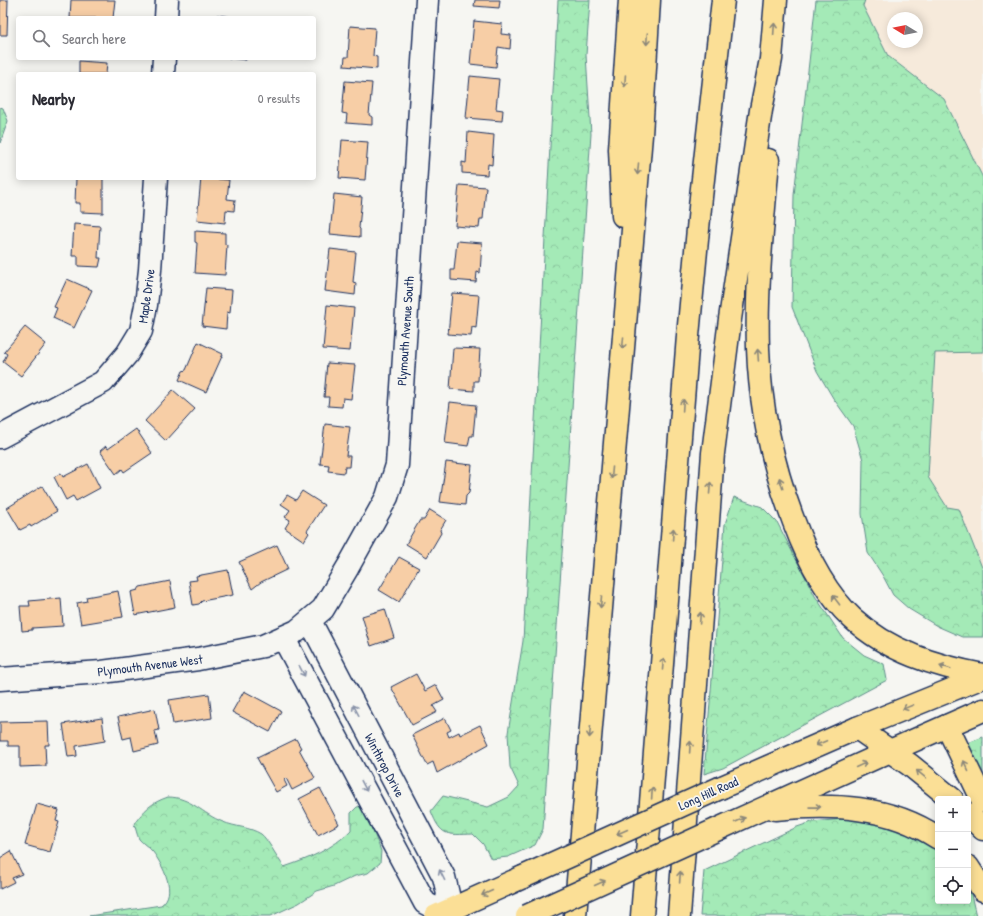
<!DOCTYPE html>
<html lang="en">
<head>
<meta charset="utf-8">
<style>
	body { margin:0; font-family:"Patrick Hand",sans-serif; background:#f7f7f7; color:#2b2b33 }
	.controls { position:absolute; right:12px; bottom:12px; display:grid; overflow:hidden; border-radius:4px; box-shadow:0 2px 10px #0003 }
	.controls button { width:36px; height:36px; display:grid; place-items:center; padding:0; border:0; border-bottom:1px solid #e1e1e2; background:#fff; color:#2b2b33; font:20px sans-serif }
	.compass { position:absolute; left:887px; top:12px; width:36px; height:36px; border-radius:50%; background:#fff; box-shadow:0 2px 10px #0003; rotate:280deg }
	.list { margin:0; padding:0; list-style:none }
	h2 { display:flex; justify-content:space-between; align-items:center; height:52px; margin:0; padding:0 16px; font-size:17px }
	h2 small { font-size:13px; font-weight:400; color:#7c7c81 }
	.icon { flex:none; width:22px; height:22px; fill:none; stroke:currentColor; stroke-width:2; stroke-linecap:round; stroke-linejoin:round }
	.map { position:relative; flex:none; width:983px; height:916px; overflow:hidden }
	.search { position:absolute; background:#fff; box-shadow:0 2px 10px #0003; left:16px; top:16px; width:300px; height:44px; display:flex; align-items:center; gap:10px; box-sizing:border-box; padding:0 14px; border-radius:4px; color:#7c7c81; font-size:15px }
	.panel { position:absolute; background:#fff; box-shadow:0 2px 10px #0003; left:16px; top:72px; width:300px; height:108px; border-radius:4px }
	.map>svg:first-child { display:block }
	.built { fill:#f6eadb; fill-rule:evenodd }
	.forest { fill:url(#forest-crowns); stroke:#608c8a }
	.building { fill:#f7cea6; stroke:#1b2f5e }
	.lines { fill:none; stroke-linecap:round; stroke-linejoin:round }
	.street-casing { stroke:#1b2f5e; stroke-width:25 }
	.primary-casing { stroke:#1b2f5e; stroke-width:25 }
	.highway-casing { stroke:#1b2f5e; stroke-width:25 }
	.street { stroke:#f6f6f2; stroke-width:22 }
	.primary { stroke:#fbdf96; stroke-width:22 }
	.highway { stroke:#fbdf96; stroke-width:22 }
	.highway-bridge-casing { stroke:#1b2f5e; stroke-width:25; stroke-linecap:butt }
	.highway-bridge { stroke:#fbdf96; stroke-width:22 }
	.oneway { stroke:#8b877a }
	.oneway2 { stroke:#8892a8 }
	.labels { text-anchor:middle; stroke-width:3.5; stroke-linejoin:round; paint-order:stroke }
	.street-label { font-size:13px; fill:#1b2f5e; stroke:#f6f6f2 }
</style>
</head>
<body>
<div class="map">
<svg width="983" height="916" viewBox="0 0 983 916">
	<defs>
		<pattern id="forest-crowns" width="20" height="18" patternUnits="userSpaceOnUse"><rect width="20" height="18" fill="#a4eab7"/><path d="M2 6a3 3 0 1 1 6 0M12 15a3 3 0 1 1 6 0" fill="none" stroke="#8dc9a0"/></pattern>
	</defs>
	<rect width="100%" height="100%" fill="#f6f6f2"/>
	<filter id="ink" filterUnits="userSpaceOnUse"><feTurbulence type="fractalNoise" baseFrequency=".025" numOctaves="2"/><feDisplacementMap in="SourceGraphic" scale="8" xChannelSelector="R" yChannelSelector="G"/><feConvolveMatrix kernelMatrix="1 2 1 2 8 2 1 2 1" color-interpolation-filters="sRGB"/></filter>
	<g filter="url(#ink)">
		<path class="built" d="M865,0H983V178L944,99L888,56L863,6ZM893,18H917V42H893Z
			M935,352H983V570L959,509L947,507L928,477Z"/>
		<path class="forest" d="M558,0H590L586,55L591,134L543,829L535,845L508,857L491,859L483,844L473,834C447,835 441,837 431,811L443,796L488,807L509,797L519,786L510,767L508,733L523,641Z
			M816,0H865L863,6L888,56L944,99L983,178V352L935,353L928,477L947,507L959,509L983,570V637H962L937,626L909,609L893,595L883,576L868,553L862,514L863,460L853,426L833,398L817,371L792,307L794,195Z
			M0,107L3,108L8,121L0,143Z
			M734,497L762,507L777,522L815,596L843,638L864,655L884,664L887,680L723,768L704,774L725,524Z
			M983,737V780L978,777L968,743Z
			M168,797C191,797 202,814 223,822C235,827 250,827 261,834C267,838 278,859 284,867C308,859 333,849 351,830V813L357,807L363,806L381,851L380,863L368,873L355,876L334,886L317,891L299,903L271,916H89L161,905C178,893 163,866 153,852C149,847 143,844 139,839C137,835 136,829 134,824C145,809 151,803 168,797Z
			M854,818L880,821L934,846L938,849V901H968V882L976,916H700L704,871L797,827L812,822Z"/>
		<path class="building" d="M0,0H8L7,35H0Z
			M71,0H115L113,18H70Z
			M475,0H500L499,8L474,6Z
			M217,15L241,18H217Z
			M474,21L502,24L501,34L511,35L510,49L498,47L496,67L470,64Z
			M350,26L375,28L373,56L377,57V69L344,66L345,57H348Z
			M229,58H247L246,60Z
			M79,61L107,63L106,74H79Z
			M470,76L499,79L496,109L503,110L502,121L466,118Z
			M345,81L372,83L369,115L372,117V125L346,123L347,114L342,113Z
			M468,132L494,135L492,165L488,164L487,175L462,173V162L466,163Z
			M342,140L368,142L365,180L339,178Z
			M76,178H103V213L80,212V203H75Z
			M201,178L229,180L227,199L235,200L234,211L226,210L225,223L197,220Z
			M459,185L486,187L483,219H480L479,228L455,226Z
			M334,194L362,197L359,228L360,229V237L330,234Z
			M74,224L100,226L98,258H101L99,267L78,266V256H72Z
			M195,231L225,233V244L227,245L225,275L195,273L197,243L195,242Z
			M457,241L482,243L480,273L477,272L476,282L451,280V270H454Z
			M330,249L356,252L353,282L356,283L355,295L325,291Z
			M67,279L92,290L74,328L53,318L57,308L54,307Z
			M206,288L232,290L230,313L227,312L226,329L202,326Z
			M452,293L479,295L476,328L472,327L471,336L448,334Z
			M327,305L354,308L350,351L323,349Z
			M25,327L46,344L21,376L3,362L7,354L4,352Z
			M198,342L223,354L206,392L179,380L183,371L186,370Z
			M453,348L480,349L478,381H474V391L450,389Z
			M327,363L355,365L351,399L343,398L342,407L328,406L329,397H324Z
			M173,390L195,409L166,441L145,421Z
			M450,402L476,405L473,436H470L468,446L445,443Z
			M325,424L350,427L346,456H350L349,467H345L344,473L328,471L329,465L320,464Z
			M136,429L152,453L124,472L122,469L116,474L100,451L106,446L108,449Z
			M446,462L472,465L469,493L466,496L465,505L440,502Z
			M88,464L100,488L76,501L73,496L66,500L54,477L61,473L63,477Z
			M42,486L57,511L31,527L30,525L20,530L7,508Z
			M302,491L324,505L307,531L309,533L304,541L285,528L290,520L285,517L290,510L281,504L287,495L296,500Z
			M430,510L446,520L440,530L441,533L427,557L406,544L420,520H424Z
			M277,545L288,569L261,582L252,589L239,562Z
			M399,557L419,568L399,602L379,590Z
			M228,570L233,595L202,601L199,604L193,605L189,581L197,580L196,576Z
			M170,581L175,607L135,615L131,592L138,590L140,587Z
			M118,591L123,617L81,624L77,603L87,601L86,597Z
			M61,598L63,626L32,628V630L22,631L20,606H30L29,601Z
			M385,609L394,638L371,646L362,616Z
			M416,674L425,691L436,685L444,700L433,706L437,712L412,725L391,687Z
			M244,691L281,711L270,732L232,712Z
			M209,694L212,718L173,724L169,700Z
			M155,709L159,730L155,731L158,745L134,751L131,737L123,739L118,717Z
			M102,718L105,741L76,746L77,756L68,757L63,724Z
			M445,718L451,730L447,732L449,737L459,732L460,735L480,725L489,744L437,773L433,762L427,765L412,735Z
			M48,721L49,745H45L46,766L20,767V746H8V741H0V722Z
			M296,739L301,748L299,749L315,778L292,790L286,778L284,780L287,786L276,792L257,758Z
			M320,788L339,824L318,835L299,799Z
			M37,804L59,810L56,821L59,822L50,852L25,845Z
			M11,851L22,874L12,878L14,882L0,889V858Z"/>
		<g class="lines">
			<defs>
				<path id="street" d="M166,18L167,0
					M163,74L164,58
					M0,437L103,382L127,354L141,331L146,305L150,270L156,178
					M310,621L444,877L448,894L444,913
					M283,637L425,903L444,913L446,916
					M0,679L102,672L198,659L263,646L297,631L323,609L348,567L387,497L397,465L427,0"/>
				<path id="primary" d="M857,728L983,677
					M890,751L983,710"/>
				<path id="highway" d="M768,160C763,222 756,285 758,348C760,407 773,467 794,522C807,557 825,593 852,618C889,652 936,666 983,675
					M623,216L620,149L630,0
					M947,726L983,801
					M722,787L857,728L910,765L952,799
					M775,809C832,804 889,805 938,838
					M968,814L983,829
					M718,829L890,751
					M968,867L983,890
					M436,916L523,877
					M575,916L641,135L649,0
					M642,916L688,336L701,197L723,0
					M679,916L713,453L730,319L761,110L771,59L776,0"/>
			</defs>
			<use href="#street" class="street-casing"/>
			<use href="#primary" class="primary-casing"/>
			<use href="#highway" class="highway-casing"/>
			<use href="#street" class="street"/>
			<use href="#primary" class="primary"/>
			<use href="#highway" class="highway"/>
			<defs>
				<path id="highway-bridge" d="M523,877L722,787
					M527,916L718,829"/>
			</defs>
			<use href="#highway-bridge" class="highway-bridge-casing"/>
			<use href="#highway-bridge" class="highway-bridge"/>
		</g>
		<defs><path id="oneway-shaft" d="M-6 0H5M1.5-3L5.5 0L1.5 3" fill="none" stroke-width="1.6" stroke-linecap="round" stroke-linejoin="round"/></defs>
		<g class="oneway">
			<use href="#oneway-shaft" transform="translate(774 29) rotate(-86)"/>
			<use href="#oneway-shaft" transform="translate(647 39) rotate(93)"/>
			<use href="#oneway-shaft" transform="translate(625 81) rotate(94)"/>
			<use href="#oneway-shaft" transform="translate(638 169) rotate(95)"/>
			<use href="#oneway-shaft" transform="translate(623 343) rotate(95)"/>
			<use href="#oneway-shaft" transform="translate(758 355) rotate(-94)"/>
			<use href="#oneway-shaft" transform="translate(683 405) rotate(-86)"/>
			<use href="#oneway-shaft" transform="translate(612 473) rotate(95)"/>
			<use href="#oneway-shaft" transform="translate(781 483) rotate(-107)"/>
			<use href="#oneway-shaft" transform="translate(710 488) rotate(-85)"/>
			<use href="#oneway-shaft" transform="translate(673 534) rotate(-86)"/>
			<use href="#oneway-shaft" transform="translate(836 600) rotate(-127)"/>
			<use href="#oneway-shaft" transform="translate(601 602) rotate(95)"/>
			<use href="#oneway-shaft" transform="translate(700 618) rotate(-86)"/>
			<use href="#oneway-shaft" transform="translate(663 664) rotate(-85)"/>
			<use href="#oneway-shaft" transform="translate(945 667) rotate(-164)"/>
			<use href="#oneway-shaft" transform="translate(908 707) rotate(158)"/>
			<use href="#oneway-shaft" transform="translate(590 732) rotate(95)"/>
			<use href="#oneway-shaft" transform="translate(821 743) rotate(157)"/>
			<use href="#oneway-shaft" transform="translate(690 747) rotate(-86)"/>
			<use href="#oneway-shaft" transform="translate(861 765) rotate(-25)"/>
			<use href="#oneway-shaft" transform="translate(966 766) rotate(-115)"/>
			<use href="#oneway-shaft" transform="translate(921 774) rotate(-141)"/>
			<use href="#oneway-shaft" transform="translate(652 793) rotate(-86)"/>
			<use href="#oneway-shaft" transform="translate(815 807) rotate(-1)"/>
			<use href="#oneway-shaft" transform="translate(740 820) rotate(-24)"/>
			<use href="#oneway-shaft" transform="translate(622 832) rotate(156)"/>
			<use href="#oneway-shaft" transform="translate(680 877) rotate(-86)"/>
			<use href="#oneway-shaft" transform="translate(600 883) rotate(-24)"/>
			<use href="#oneway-shaft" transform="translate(487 893) rotate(156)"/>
		</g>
		<g class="oneway2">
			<use href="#oneway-shaft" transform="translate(302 671) rotate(62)"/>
			<use href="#oneway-shaft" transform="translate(356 710) rotate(-118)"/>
			<use href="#oneway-shaft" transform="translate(364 786) rotate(62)"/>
			<use href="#oneway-shaft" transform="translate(442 875) rotate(-116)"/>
		</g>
	</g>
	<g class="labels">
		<g class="street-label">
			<text transform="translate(146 296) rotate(-82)" y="5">Maple Drive</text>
			<text transform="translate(405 331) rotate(-86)" y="5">Plymouth Avenue South</text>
			<text transform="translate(150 665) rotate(-7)" y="5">Plymouth Avenue West</text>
			<text transform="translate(385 765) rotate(62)" y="5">Winthrop Drive</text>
			<text transform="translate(708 793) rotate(-24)" y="5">Long Hill Road</text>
		</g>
	</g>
</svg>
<div class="controls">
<button>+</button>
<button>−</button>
<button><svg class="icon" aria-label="locate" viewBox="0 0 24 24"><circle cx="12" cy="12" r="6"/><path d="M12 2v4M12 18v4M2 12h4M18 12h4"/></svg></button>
</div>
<svg class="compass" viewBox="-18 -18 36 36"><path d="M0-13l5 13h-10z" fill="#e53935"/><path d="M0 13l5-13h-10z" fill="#7c7c81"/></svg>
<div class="search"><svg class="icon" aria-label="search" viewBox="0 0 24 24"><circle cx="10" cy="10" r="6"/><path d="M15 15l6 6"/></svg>Search here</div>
<section class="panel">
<h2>Nearby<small>0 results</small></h2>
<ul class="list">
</ul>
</section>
</div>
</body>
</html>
